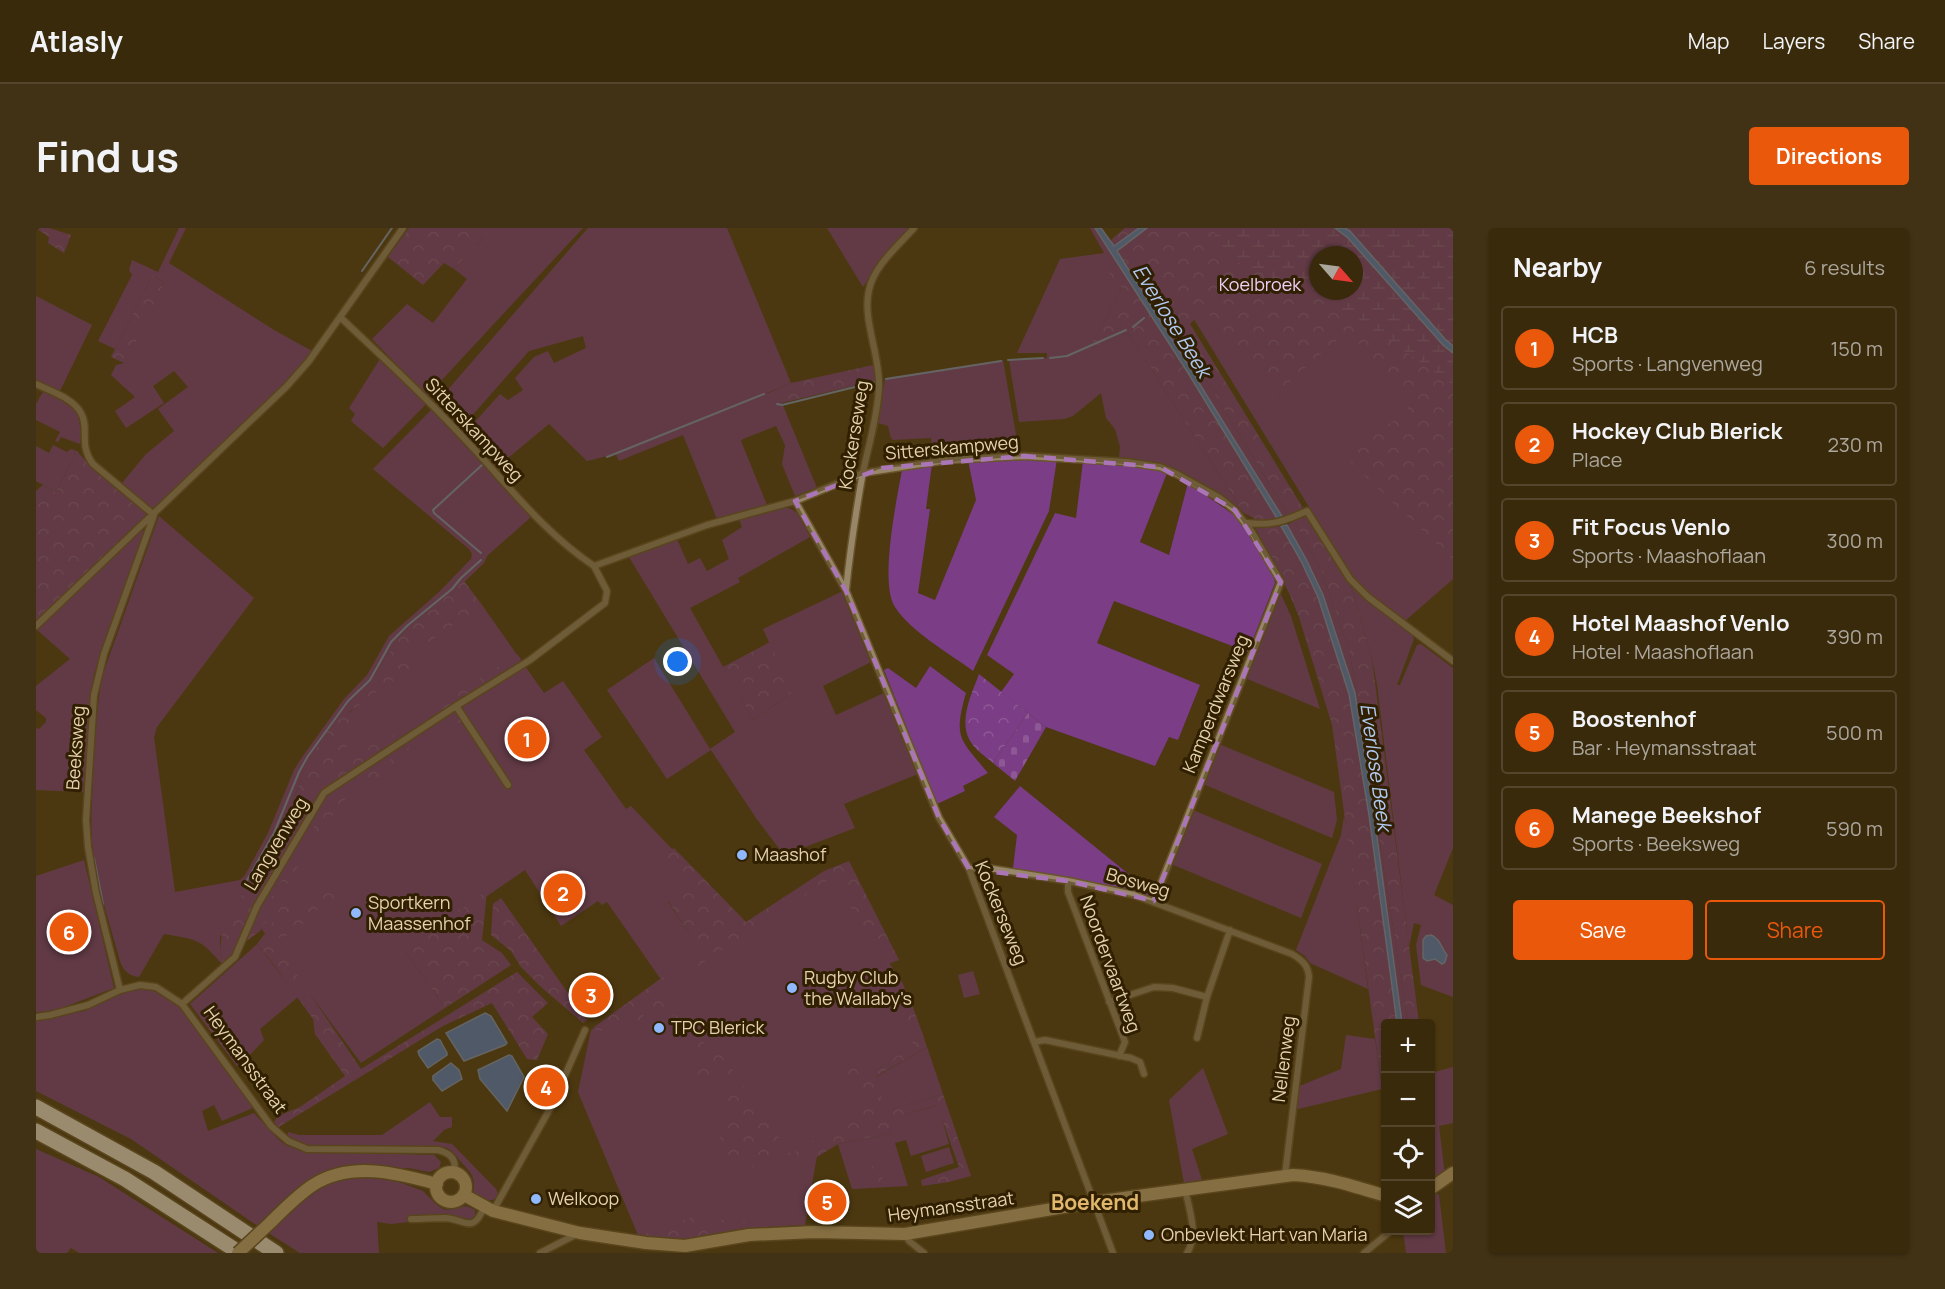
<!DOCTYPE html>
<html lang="en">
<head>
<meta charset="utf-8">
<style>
	body { margin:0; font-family:Manrope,sans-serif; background:#413215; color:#f1f3f6 }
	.controls { position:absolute; right:18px; bottom:18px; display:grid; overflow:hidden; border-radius:6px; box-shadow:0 2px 4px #0004 }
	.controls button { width:54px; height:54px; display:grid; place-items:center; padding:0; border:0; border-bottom:2px solid #54462d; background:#3a2a0c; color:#f1f3f6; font:30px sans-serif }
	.compass { position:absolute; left:1273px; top:18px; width:54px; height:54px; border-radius:50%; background:#3a2a0c; box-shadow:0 2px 4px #0004; rotate:118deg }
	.you { position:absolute; left:642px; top:434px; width:21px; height:21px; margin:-15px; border:4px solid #fff; border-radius:50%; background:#1a73e8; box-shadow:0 0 0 9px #1a73e833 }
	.badge { display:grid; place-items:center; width:39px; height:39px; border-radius:50%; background:#ea580c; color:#fff; font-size:20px; font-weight:700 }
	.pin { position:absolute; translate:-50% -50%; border:3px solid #fff; box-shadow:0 2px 6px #0006 }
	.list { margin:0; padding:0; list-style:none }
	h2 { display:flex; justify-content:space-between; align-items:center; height:78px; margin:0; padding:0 24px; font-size:26px }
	h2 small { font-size:20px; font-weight:400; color:#aba79d }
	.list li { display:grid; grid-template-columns:39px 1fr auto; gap:18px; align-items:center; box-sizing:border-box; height:84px; margin:0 12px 12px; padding:0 12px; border:2px solid #54462d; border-radius:6px }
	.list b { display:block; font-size:22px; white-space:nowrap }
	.list p { margin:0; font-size:20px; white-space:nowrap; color:#aba79d }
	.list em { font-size:20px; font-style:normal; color:#aba79d }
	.actions { display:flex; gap:12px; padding:18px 24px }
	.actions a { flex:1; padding:14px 0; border:2px solid #ea580c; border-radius:6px; text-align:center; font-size:21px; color:#ea580c }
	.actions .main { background:#ea580c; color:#fff }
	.icon { flex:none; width:33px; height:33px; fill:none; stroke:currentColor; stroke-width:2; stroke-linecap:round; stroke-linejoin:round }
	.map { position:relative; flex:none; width:1417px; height:1025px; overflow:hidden; border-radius:6px }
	header { display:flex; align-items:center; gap:36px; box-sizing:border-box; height:84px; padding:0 30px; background:#3a2a0c; border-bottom:2px solid #54462d }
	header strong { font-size:28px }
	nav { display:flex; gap:33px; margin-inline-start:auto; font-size:21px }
	.intro { display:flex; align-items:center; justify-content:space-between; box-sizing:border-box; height:144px; padding:0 36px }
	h1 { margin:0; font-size:42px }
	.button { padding:15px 27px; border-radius:6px; background:#ea580c; color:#fff; font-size:21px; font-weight:700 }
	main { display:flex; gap:36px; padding:0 36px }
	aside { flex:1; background:#3a2a0c; border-radius:6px; box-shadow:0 2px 4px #0004 }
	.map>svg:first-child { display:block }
	.grass { fill:#7a3d86; fill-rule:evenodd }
	.forest { fill:url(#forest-crowns); fill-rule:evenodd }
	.wetland { fill:url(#wetland-marsh); fill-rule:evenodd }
	.cemetery { fill:url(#cemetery-stones) }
	.water { fill:#5481d1; stroke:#8099c6; stroke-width:1.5 }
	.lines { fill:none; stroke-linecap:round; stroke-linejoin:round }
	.stream { stroke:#8099c6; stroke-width:2 }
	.street-casing { stroke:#69542c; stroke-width:9 }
	.secondary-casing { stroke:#69542c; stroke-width:15 }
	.highway-casing { stroke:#69542c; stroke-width:18 }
	.street { stroke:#978668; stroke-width:6 }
	.secondary { stroke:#caaf7f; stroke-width:12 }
	.highway { stroke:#f8f0e2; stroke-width:15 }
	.secondary-bridge-casing { stroke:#69542c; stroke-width:15; stroke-linecap:butt }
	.secondary-bridge { stroke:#caaf7f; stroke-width:12 }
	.marked { fill:none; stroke:#ab76b7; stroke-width:4.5; stroke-dasharray:12 8; stroke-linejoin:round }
	.poi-dot { fill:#90b8fd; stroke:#302001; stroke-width:2 }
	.labels { text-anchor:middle; stroke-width:6; stroke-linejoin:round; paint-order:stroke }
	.park-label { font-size:18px; fill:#f0cff6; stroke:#302001 }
	.street-label { font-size:18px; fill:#e6d1ae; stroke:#302001 }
	.poi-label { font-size:18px; fill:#e6d1ae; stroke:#302001; text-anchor:start }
	.water-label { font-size:20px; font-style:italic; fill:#b0c9f2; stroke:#302001 }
	.quarter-label { font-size:21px; font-weight:bold; fill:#e0b76d; stroke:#302001 }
</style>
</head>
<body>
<header>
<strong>Atlasly</strong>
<nav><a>Map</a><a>Layers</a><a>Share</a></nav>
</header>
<div class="intro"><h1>Find us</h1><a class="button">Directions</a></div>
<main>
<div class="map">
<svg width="1417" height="1025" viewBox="0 0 1417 1025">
	<defs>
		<pattern id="forest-crowns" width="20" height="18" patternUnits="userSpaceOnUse" patternTransform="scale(1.5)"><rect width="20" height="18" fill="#7a3d86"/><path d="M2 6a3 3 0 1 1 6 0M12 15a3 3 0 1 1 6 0" fill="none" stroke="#8d5895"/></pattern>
		<pattern id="wetland-marsh" width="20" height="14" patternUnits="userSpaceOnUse" patternTransform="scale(1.5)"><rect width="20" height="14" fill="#7a3d86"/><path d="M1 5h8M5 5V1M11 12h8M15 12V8" fill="none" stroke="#8d5895"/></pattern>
		<pattern id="cemetery-stones" width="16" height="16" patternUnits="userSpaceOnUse" patternTransform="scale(1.5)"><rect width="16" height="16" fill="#7a3d86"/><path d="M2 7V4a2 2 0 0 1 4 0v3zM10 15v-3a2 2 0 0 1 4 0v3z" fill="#8d5895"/></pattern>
	</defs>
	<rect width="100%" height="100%" fill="#4d3810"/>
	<path class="grass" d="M143,0H150L133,35L238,102L276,123L257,147L118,283L86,255L110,226L138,203L122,181L152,159L138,143L117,158L128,175L90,200L79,183L99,169L75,147L80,137L88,135L128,54L116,48L79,121L62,113L96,47L93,42L96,32L122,44Z
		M435,0H547L391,168L336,111L371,76L397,95L431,51L418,41L447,11Z
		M552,0H691L755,155L731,165L746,175L781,260L759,268L746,236L749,217L740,198L707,211L705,213L731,277L681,291L647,207L583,233L580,226L551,233L513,196L461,239L429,205L464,166L472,172L487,162L479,150L498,129L512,123L518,135L550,120L547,108L493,123L426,199L404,176L409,165Z
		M791,0H874L847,30L827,59Z
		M1054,0H1059L1076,25H1068L1086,59L1061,108L1049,122L1092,105L1208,285C1180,265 1151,241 1117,234C1106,232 1094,231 1083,230L1084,219L1079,201L1070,190L1065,165L1037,188L1028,191L983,194L973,132L1011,130V125H981L1024,31L1068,25Z
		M1084,23L1144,109L1253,288L1247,290L1082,24Z
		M0,68L56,97L23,165L0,153Z
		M1182,69L1315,96L1376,181L1313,225L1417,325V351L1369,393L1337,369L1314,346L1156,88Z
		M344,131L391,175L347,220L315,193L319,186L313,180Z
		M967,132L983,224L928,225L896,229L895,210L857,212L855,210L852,198L842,195L849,150Z
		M8,162L41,182L45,204L44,216L25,209L22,214L19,213L24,204L0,192V176Z
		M397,180L420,204L495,289L451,328L448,335L425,357L367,404L335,452L314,472L269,535L263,558L244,600L184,709V724L187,737C164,711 163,712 128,706L103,749C94,748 89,744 85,736C75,700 62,662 57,624C54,600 56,575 57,550C59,517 60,483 66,449L123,288L218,370L121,499L118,509L139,664L204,652L209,647L232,605L258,542L264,532L308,471L331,447L353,408L403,364L435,331L436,326L433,321L337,241Z
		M17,217L31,224L35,221L41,223L20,264L0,253V218L13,225Z
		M973,230L1021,231L1013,283L937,443C913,425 875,404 859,379C843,355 861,270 866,242L896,236L890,281H894L882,365L899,372L940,272L932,232Z
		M1047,233L1118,241L1131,245L1104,314L1133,327L1152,255L1201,289L1216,310L1238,350L1239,355L1212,424L1078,373L1061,415L1164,457L1142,512L1133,509L1119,538L1010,499L965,464L978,446L951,427L1019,285L1040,290Z
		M745,279C765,280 766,294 774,309L702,350L704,354L654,380L717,492L756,465L727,401L807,363L837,433L787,458L800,487L850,464L882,546L808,576L819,600L748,627L720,590L675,522L631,551L571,462L618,430L674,521L699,504L593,329L641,311L652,336L664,330L671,343L693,331L686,312L706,299L703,291Z
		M1258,293L1286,344L1314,425L1372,795H1366L1338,587L1319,465L1287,367L1270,331L1251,297Z
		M110,302L58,446L47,564L0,562V500L3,501L10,494V490L0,482V458L34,431L0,401L105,303Z
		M1315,357L1375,405L1378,411L1361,457H1364L1381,417L1385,416L1417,440V620L1398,667L1417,677V769L1385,757L1380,717L1385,697L1378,695L1373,719L1341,456L1336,431ZM1390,708L1405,715L1406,723L1409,725L1401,732L1386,723L1387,713Z
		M1243,362L1255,388L1284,481L1209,450Z
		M446,377L508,465L527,453L566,509L548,522L590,581L595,578L637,622L655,658L632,674L669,729L795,646L867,756L888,809L838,844L840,849L891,819L907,866L850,883L781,928L769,997L602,1007L542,864L555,802L626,753L571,674L566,677L562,673L525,698L489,642L370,724L409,780L325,835L207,676L308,499L313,485L322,477L360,434Z
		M894,438L930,465C917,511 924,511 952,545L927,558L929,563L901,576L848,442L852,440L880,460Z
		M1183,516L1298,564L1301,592L1296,610L1167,556Z
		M984,558L1116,665L1115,668L1093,661L977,640L981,607L958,589Z
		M1157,582L1286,636L1265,690L1135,636Z
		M1308,588L1311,602L1332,761L1274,735L1269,728L1260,722L1305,607Z
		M48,632L78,760L18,783L0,784V648Z
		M221,716L262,769L224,801L228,812L207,834L177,798L172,800L154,776Z
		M937,743L944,766L928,770L922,747Z
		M104,760C119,762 132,768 144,777L217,880L186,893L178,877L166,883L172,903L218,885L243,912L251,918L269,923L398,927L405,934L403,940L393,944L372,940L354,941L316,938L222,998L95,911L0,863V792L48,783L92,763Z
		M1310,807L1339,811L1346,861L1258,882L1261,859L1305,841Z
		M1417,839V895L1403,898L1409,947L1395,955V845Z
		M1167,840L1192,906L1156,921L1166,952L1148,955L1133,872Z
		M394,874L404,889H416V899L408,902L397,913L416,916L422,922L460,961L462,965L459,971L448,974L437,966C440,950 436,946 426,935C419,927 418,922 408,919L280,918L269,917L252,909V904L263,907H346Z
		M902,877L913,916L875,928L870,912L859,915L872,958L816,961L802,916L856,905L852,891Z
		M913,919L918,935L890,944L885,928Z
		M0,921L63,949L182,1025H43L35,1020L31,1025H0Z
		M317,948L352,950L387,963L402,978L409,982L430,978L439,982V991L427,994L417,989L355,996L341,994L343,1025H264L231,1004L281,960L299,952Z
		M1396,963L1403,967L1410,1025H1370L1367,1003L1394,1002Z"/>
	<path class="forest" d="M0,0H13L35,7L28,25L12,15L13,9Z
		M373,0H435L447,11L418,41L408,35L387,57L352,29Z
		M1089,0H1417V332L1311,231L1315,228L1312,225L1373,182L1313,102L1238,167L1168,81L1154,96L1267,280L1253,288L1144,109L1107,56L1097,58L1242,292L1223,293L1208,285L1092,105L1048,123L1061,108L1086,59H1080L1068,32L1069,28L1068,25L1071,24L1076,11ZM1282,27H1318V63H1282Z
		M116,48L128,54L109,97L88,135L75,129Z
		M837,137L842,152L746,175L730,166L755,155Z
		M41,223L48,231L113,287L20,377L0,394V263L7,257L20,264Z
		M1271,288L1315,357L1336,431L1383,795H1372L1314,425L1286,344L1258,293Z
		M1245,298L1265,333L1282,369L1313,466L1333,587L1361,795L1350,796L1349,851L1345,852L1296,497L1263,389L1253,365L1219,299Z
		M428,353L446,377L374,427L377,433L373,436L375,440L313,484L318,492L308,499L316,513L299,529L292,554L279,564L214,674L219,677L199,724L187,737L184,724L186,703L244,600L263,558L269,535L314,471L335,452L367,404Z
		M734,414L756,465L717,492L687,439Z
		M481,426L485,431L482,433L298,553L305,530L335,508L342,517Z
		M943,446L992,485L957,535C949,528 938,521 933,511C923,491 936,465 943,446Z
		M418,485H422L426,492L422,499L419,495L370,528L372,532L336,557L322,554L320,550L322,546L338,536L341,540L417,491L415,487Z
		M304,557L315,560L311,569L274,617L224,703L211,713L223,679L228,682L294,572L289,568Z
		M638,620L710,694L788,643L813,633L863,732L852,736L797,653L794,651L629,760L673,822L686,826L755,927L829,878L802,836L812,829L827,852L876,817L877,812L860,788L873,768L891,819L839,849L850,883L907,866L935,948L913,954L886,958L885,952L923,939L901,877L853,891L856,905L802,916L770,936L755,927L717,940L714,930L692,937L683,914L695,855L654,849C655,840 660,828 656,819C649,800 636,817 640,788L624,783L611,782L607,788L603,799L560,803L558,799L664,722L632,673L649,661L633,639L628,627Z
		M276,629L301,668L267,692L268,695L245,712L235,697L251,668L263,685L290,665L269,635Z
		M451,663L446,712L466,725L475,737L409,780L368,721Z
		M465,670L551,792L547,795L505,759L485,739L475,723L455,707L457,676Z
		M231,703L325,841L481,744L512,775L496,789L512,806L501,832L491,831L456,775L407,798L241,900L238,894L242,888L264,879L309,848L279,806L277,791L238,737L221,716Z
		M177,797L207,834L201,838L172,800Z
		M842,935L847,953L826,956L822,947Z
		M706,986L712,1003L641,1012L602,1008L663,987L667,998Z"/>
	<path class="wetland" d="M1179,0H1299L1312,10L1407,117L1417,125V157L1314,85L1178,23ZM1282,27H1318V63H1282Z
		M1309,0H1417V118L1409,111Z"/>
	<path class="cemetery" d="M992,485L1010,499L979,553L957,535Z"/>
	<path class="water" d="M1059,0H1065L1078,18L1103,0H1111L1081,23L1247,290L1242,292L1152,145Z
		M1299,0H1309L1314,3L1409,111L1417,118V125L1407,117L1312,10Z
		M1251,297L1270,331L1287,367L1319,465L1338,587L1366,795H1361L1333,587L1313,466L1282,369L1265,333L1245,298Z
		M1395,707C1405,711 1405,720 1411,727L1409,734L1406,736L1399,731L1391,733L1387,730V712L1390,708Z
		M449,785L455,788L471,815L469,817L428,833L410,805Z
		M401,811L404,812L411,825V827L392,840L383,827L382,823Z
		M473,827L476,828L488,849L471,883L444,851L442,842Z
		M415,835L423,842L426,851L406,863L397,852V848Z"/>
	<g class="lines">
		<path class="stream" d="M326,43L356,0
			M1097,99L1108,90
			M1014,130L1031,128L1090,102
			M972,132L1007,130
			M850,151L965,133
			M741,176L746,177L839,154
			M431,204L452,228
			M571,229L728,166
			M445,325L398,285L397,282L446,237
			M58,630L67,676
			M211,652L238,605L263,544L272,528L312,473L334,452L355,414L372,397L416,361L425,350L445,332"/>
		<defs>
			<path id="street" d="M304,89C344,127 385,164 422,204C466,249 505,303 558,338
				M0,156C14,163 37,170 45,185C54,201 42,216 57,236L118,287
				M759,273L810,363L903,590L933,641L1077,1025
				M1211,295C1236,298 1249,293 1271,283L1314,351L1332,369L1417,433
				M558,338L671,297L759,273L827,245L911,232L988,228L1091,234L1124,239L1141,246L1184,270L1199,282L1216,304L1245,354L1118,673
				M810,362C814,323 820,283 827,244C833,216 842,186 843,158C844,127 826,91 833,62C838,38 862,18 878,0
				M0,398L251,158L273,133L367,0
				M420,478L472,557
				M933,641L951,640L1032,653L1098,667L1256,726C1266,732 1272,737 1273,749L1249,947
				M1032,653V664L1089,814L1083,828
				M84,762L60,665L52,619L50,592L58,467L68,426L117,290
				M1073,774L1118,759L1137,760L1171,769
				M146,776L199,729L221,678L288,565L420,478L494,432L569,375L571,363L558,338
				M0,789L14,787L52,777L84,762L104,757L120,759L146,776L235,898L252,913L271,921L402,922C414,925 421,931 418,944
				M1161,810L1171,769L1194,702
				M998,814L1009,812L1095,830L1104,834L1108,846
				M1149,961C1153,981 1163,1007 1151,1025
				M457,983L516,877L549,802
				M375,991C386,991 398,990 409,990C429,991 437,1007 448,979
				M869,1006L873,1013L888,1025
				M504,1025L541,1006
				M1328,1025L1356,1002"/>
			<path id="secondary" d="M400 959a15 15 0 1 1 30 0a15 15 0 1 1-30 0Z
				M1394,961L1417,945
				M428,967L457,983L544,1005L610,1015L649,1018L713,1007L778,1004L869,1006L1058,974L1257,947C1291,949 1317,958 1350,968
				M235,994C248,981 262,967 277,957C315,933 361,945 401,956"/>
			<path id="highway" d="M0,879L118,944L240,1025
				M0,903L89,951L204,1025"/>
		</defs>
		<use href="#street" class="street-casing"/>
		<use href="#secondary" class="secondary-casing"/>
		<use href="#highway" class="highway-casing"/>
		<use href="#street" class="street"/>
		<use href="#secondary" class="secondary"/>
		<use href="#highway" class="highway"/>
		<defs>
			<path id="secondary-bridge" d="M202,1025L235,994"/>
		</defs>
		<use href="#secondary-bridge" class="secondary-bridge-casing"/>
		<use href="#secondary-bridge" class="secondary-bridge"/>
	</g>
	<path d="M0 0H1417V1025H0ZM988,228L1124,239L1199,282L1245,354L1118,673L1032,653L933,641L903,590L810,363L759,273L846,240Z" fill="#4d3810" fill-opacity=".55" fill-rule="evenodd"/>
	<path class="marked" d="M988,228L1124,239L1199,282L1245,354L1118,673L1032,653L933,641L903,590L810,363L759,273L846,240Z"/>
	<g class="poi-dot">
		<circle cx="706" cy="627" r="6"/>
		<circle cx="320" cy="685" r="6"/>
		<circle cx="756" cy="760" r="6"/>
		<circle cx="623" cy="800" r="6"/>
		<circle cx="500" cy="971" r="6"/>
		<circle cx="1113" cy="1007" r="6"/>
	</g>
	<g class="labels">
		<g class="park-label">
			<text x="1224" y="63">Koelbroek</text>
		</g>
		<g class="street-label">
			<text transform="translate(438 202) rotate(47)" y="6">Sitterskampweg</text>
			<text transform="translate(818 207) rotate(-81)" y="6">Kockerseweg</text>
			<text transform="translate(916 220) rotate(-5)" y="6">Sitterskampweg</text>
			<text transform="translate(1180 476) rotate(-68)" y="6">Kamperdwarsweg</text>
			<text transform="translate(40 520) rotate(-86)" y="6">Beeksweg</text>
			<text transform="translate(240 616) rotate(-59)" y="6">Langvenweg</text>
			<text transform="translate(1102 655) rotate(16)" y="6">Bosweg</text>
			<text transform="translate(965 685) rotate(68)" y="6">Kockerseweg</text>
			<text transform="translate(1074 736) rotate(70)" y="6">Noordervaartweg</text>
			<text transform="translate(1248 831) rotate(-83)" y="6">Nellenweg</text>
			<text transform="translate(209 832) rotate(54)" y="6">Heymansstraat</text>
			<text transform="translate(915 979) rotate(-8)" y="6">Heymansstraat</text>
		</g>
		<g class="poi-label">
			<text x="718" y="633">Maashof</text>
			<text x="332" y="681">Sportkern<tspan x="332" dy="21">Maassenhof</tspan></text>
			<text x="768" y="756">Rugby Club<tspan x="768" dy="21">the Wallaby's</tspan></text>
			<text x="635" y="806">TPC Blerick</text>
			<text x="512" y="977">Welkoop</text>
			<text x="1125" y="1013">Onbevlekt Hart van Maria</text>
		</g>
		<g class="water-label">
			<text transform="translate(1136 93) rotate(58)" y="7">Everlose Beek</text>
			<text transform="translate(1340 539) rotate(82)" y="7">Everlose Beek</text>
		</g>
		<g class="quarter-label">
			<text x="1059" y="982">Boekend</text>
		</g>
	</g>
</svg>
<div class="controls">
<button>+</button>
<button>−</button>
<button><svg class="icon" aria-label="locate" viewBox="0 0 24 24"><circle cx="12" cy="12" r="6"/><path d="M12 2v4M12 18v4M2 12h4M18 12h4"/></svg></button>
<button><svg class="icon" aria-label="layers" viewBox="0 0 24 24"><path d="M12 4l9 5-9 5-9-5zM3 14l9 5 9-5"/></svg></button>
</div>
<svg class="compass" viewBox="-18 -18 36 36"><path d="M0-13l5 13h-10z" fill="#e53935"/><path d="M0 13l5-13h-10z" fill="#aba79d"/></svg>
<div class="you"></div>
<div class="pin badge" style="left:491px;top:511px">1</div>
<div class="pin badge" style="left:527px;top:665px">2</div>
<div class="pin badge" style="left:555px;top:767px">3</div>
<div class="pin badge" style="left:510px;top:859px">4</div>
<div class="pin badge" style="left:791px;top:974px">5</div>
<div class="pin badge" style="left:33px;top:704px">6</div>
</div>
<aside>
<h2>Nearby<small>6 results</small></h2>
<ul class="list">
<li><span class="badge">1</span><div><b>HCB</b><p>Sports · Langvenweg</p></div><em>150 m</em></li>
<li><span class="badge">2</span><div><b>Hockey Club Blerick</b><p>Place</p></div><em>230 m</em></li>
<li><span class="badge">3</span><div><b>Fit Focus Venlo</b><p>Sports · Maashoflaan</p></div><em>300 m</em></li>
<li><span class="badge">4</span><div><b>Hotel Maashof Venlo</b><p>Hotel · Maashoflaan</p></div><em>390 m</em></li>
<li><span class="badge">5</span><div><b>Boostenhof</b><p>Bar · Heymansstraat</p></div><em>500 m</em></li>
<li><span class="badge">6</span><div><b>Manege Beekshof</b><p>Sports · Beeksweg</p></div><em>590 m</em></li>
</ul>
<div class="actions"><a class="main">Save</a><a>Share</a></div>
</aside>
</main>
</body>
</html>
